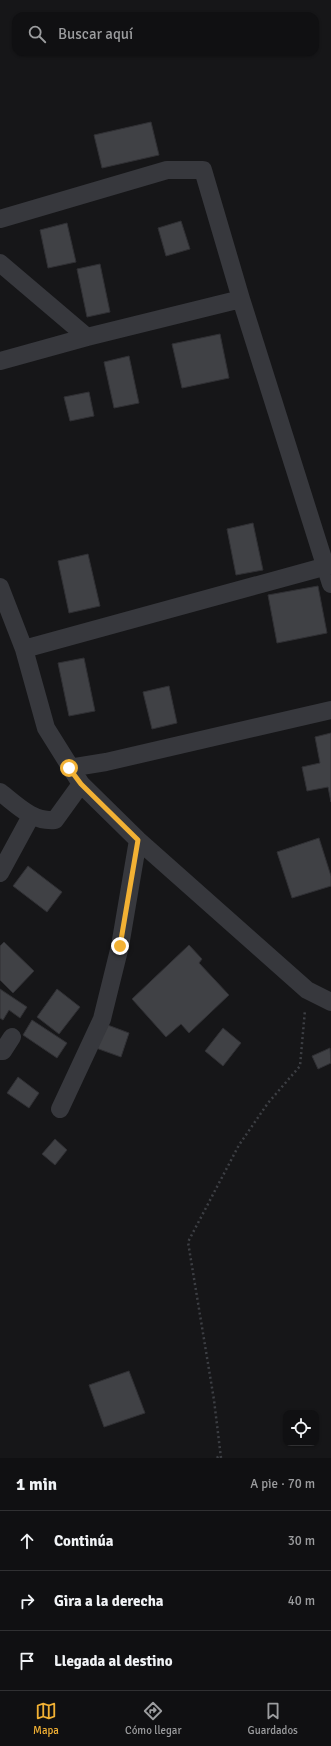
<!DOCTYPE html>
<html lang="es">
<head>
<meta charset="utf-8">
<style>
	body { margin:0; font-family:Signika,sans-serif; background:#1e1e20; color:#f1f3f6 }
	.controls { position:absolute; right:12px; bottom:12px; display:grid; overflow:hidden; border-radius:8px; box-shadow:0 1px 3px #0004 }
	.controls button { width:36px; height:36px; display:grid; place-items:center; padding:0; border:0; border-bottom:1px solid #303032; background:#101012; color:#f1f3f6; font:20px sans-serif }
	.stop { position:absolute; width:12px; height:12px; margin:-9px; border:3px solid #f2b134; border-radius:50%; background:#fff }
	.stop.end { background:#f2b134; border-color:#fff; box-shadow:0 1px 4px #0008 }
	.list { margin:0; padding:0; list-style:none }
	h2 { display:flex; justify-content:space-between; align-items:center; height:52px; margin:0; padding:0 16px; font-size:17px }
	h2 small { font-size:13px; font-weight:400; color:#9c9d9f }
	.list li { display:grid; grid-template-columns:26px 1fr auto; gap:12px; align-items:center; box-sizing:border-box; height:60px; padding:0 16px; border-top:1px solid #303032 }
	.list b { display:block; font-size:15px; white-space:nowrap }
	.list em { font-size:13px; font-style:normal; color:#9c9d9f }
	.icon { flex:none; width:22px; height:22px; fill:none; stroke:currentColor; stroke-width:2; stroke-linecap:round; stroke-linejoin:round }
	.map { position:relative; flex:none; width:331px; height:1458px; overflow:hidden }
	.search { position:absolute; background:#101012; box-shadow:0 1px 3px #0004; left:12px; right:12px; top:12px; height:44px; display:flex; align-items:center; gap:10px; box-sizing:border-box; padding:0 14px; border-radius:12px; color:#9c9d9f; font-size:15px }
	.sheet { height:232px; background:#101012 }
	nav { display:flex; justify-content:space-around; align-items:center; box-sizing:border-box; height:56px; border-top:1px solid #303032; background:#101012; font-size:11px; color:#9c9d9f }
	nav a { display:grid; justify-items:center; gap:2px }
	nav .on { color:#f2b134 }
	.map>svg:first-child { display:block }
	.building { fill:#404145; stroke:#303034 }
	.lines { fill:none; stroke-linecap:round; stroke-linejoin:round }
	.path { stroke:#3d3f44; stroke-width:2.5; stroke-dasharray:2 3; stroke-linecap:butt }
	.minor { stroke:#37383d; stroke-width:18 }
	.route { stroke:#f2b134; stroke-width:5 }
</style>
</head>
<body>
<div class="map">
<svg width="331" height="1458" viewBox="0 0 331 1458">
	<rect width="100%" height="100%" fill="#161618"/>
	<path class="building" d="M151,122L159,155L102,168L94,135Z
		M181,221L190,249L166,256L158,228Z
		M67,223L76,262L48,268L40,230Z
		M100,264L110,312L87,317L77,269Z
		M220,334L229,378L182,388L172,344Z
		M129,356L139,403L114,408L104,362Z
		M89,392L94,416L70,421L64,397Z
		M253,523L263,570L236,575L227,529Z
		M88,554L100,606L69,613L58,561Z
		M318,586L327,633L277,643L268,595Z
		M84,658L95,711L69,716L58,663Z
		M169,686L177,723L152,729L143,692Z
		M331,733V802L328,787L307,791L302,767L320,763L315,737Z
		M319,838L331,876V886L292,898L277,852Z
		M28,866L62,892L47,912L13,886Z
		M4,942L34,971L13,993L0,980V946Z
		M189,945L202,959L199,963L229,995L189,1033L181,1024L166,1037L132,999Z
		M0,989L27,1007L20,1018L9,1010L3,1020L0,1018Z
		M57,989L80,1007L59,1034L37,1017Z
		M32,1020L67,1043L57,1058L23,1035Z
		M105,1024L129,1033L121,1057L96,1048Z
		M223,1028L241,1043L223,1066L205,1051Z
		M330,1048L331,1063L318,1069L312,1056Z
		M18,1077L39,1093L29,1108L7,1093Z
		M55,1139L67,1150L55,1165L42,1154Z
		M129,1371L145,1413L104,1427L89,1385Z"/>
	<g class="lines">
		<path class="path" d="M217,1458L219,1455
			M221,1458L214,1400L188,1242L239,1145L268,1103L300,1066L305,1010"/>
		<path class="minor" d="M0,219L167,170H203L241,299L331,584
			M0,263L87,337
			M0,361L87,337L241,299
			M0,587L24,649L46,728L81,784L138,840L307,990L331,1002
			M24,649L327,566
			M69,768L106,762L331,710
			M0,792C17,805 32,822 55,820L81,784
			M0,873L31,816
			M0,1051H3L12,1037
			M60,1109L102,1019L120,946L138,840"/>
	</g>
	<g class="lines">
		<path class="route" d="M69,768L81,784L138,840L120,946"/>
	</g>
</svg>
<div class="controls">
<button><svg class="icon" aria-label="locate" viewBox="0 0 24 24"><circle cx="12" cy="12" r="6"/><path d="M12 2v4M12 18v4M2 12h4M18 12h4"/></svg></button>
</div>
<div class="stop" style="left:69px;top:768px"></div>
<div class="stop end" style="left:120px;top:946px"></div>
<div class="search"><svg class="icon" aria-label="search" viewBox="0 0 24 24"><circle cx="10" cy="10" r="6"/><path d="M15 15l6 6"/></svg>Buscar aquí</div>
</div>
<section class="sheet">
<h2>1 min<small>A pie · 70 m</small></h2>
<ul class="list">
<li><svg class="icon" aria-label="ahead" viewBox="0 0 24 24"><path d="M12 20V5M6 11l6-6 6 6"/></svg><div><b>Continúa</b></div><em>30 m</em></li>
<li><svg class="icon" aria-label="right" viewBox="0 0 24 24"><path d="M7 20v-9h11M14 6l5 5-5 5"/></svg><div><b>Gira a la derecha</b></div><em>40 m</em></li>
<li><svg class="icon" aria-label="arrive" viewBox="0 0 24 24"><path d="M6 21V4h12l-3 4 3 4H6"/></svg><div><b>Llegada al destino</b></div></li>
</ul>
</section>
<nav>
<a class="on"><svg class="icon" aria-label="map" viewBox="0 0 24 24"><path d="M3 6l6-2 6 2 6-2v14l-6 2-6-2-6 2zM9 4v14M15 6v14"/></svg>Mapa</a>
<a><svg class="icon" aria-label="directions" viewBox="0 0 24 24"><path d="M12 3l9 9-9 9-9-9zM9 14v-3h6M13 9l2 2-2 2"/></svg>Cómo llegar</a>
<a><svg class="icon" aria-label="saved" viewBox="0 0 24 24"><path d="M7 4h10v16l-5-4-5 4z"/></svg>Guardados</a>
</nav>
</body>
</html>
